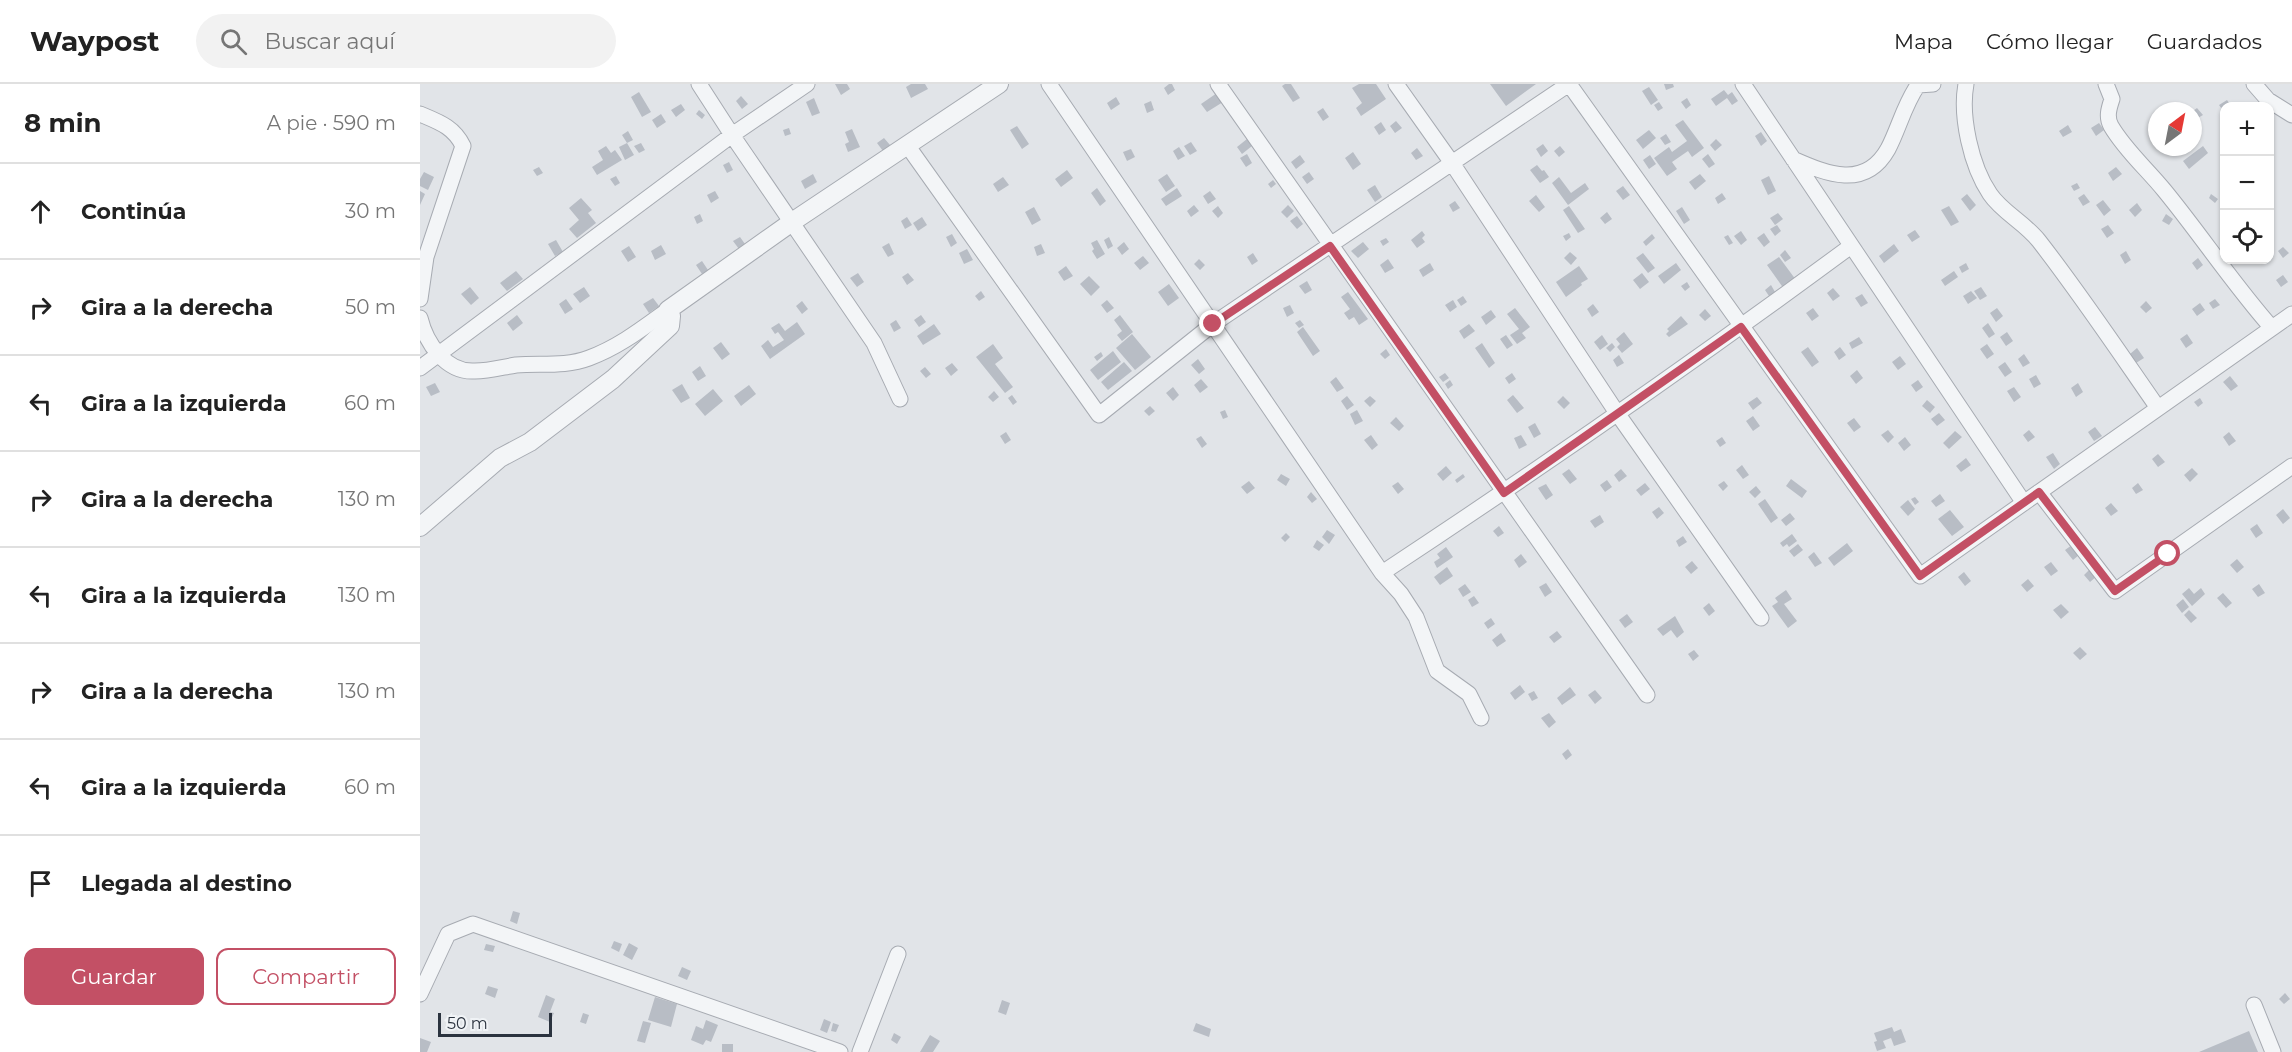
<!DOCTYPE html>
<html lang="es">
<head>
<meta charset="utf-8">
<style>
	body { margin:0; font-family:Montserrat,sans-serif; background:#f2f2f2; color:#222 }
	.controls { position:absolute; right:18px; top:18px; display:grid; overflow:hidden; border-radius:12px; box-shadow:0 2px 4px #0004 }
	.controls button { width:54px; height:54px; display:grid; place-items:center; padding:0; border:0; border-bottom:2px solid #e0e0e0; background:#fff; color:#222; font:30px sans-serif }
	.compass { position:absolute; left:1728px; top:18px; width:54px; height:54px; border-radius:50%; background:#fff; box-shadow:0 2px 4px #0004; rotate:32deg }
	.scale { position:absolute; left:18px; bottom:15px; width:114px; box-sizing:border-box; padding-left:6px; border:3px solid #2b333f; border-top:0; font-size:16px; line-height:21px; white-space:nowrap; color:#2b333f; -webkit-text-stroke:4px #f0f3f6; paint-order:stroke }
	.stop { position:absolute; width:18px; height:18px; margin:-14px; border:4px solid #c35065; border-radius:50%; background:#fff }
	.stop.end { background:#c35065; border-color:#fff; box-shadow:0 2px 6px #0008 }
	.list { margin:0; padding:0; list-style:none }
	h2 { display:flex; justify-content:space-between; align-items:center; height:78px; margin:0; padding:0 24px; font-size:26px }
	h2 small { font-size:20px; font-weight:400; color:#767676 }
	.list li { display:grid; grid-template-columns:39px 1fr auto; gap:18px; align-items:center; box-sizing:border-box; height:96px; padding:0 24px; border-top:2px solid #e0e0e0 }
	.list b { display:block; font-size:22px; white-space:nowrap }
	.list em { font-size:20px; font-style:normal; color:#767676 }
	.actions { display:flex; gap:12px; padding:18px 24px }
	.actions a { flex:1; padding:14px 0; border:2px solid #c35065; border-radius:12px; text-align:center; font-size:21px; color:#c35065 }
	.actions .main { background:#c35065; color:#fff }
	.icon { flex:none; width:33px; height:33px; fill:none; stroke:currentColor; stroke-width:2; stroke-linecap:round; stroke-linejoin:round }
	.map { position:relative; flex:none; width:1872px; height:968px; overflow:hidden }
	header { display:flex; align-items:center; gap:36px; box-sizing:border-box; height:84px; padding:0 30px; background:#fff; border-bottom:2px solid #e0e0e0 }
	header strong { font-size:28px }
	nav { display:flex; gap:33px; margin-inline-start:auto; font-size:21px }
	.search { width:420px; height:54px; background:#f2f2f2; display:flex; align-items:center; gap:15px; box-sizing:border-box; padding:0 21px; border-radius:33px; color:#767676; font-size:22px }
	main { display:flex }
	aside { flex:1; background:#fff }
	.map>svg:first-child { display:block }
	.building { fill:#b8bdc5 }
	.lines { fill:none; stroke-linecap:round; stroke-linejoin:round }
	.minor-casing { stroke:#a7abb2; stroke-width:17 }
	.tertiary-casing { stroke:#a7abb2; stroke-width:20 }
	.minor { stroke:#f3f5f7; stroke-width:15 }
	.tertiary { stroke:#f3f5f7; stroke-width:18 }
	.route { stroke:#c35065; stroke-width:8 }
</style>
</head>
<body>
<header>
<strong>Waypost</strong>
<div class="search"><svg class="icon" aria-label="search" viewBox="0 0 24 24"><circle cx="10" cy="10" r="6"/><path d="M15 15l6 6"/></svg>Buscar aquí</div>
<nav><a>Mapa</a><a>Cómo llegar</a><a>Guardados</a></nav>
</header>
<main>
<aside>
<h2>8 min<small>A pie · 590 m</small></h2>
<ul class="list">
<li><svg class="icon" aria-label="ahead" viewBox="0 0 24 24"><path d="M12 20V5M6 11l6-6 6 6"/></svg><div><b>Continúa</b></div><em>30 m</em></li>
<li><svg class="icon" aria-label="right" viewBox="0 0 24 24"><path d="M7 20v-9h11M14 6l5 5-5 5"/></svg><div><b>Gira a la derecha</b></div><em>50 m</em></li>
<li><svg class="icon" aria-label="left" viewBox="0 0 24 24"><path d="M17 20v-9H6M10 6l-5 5 5 5"/></svg><div><b>Gira a la izquierda</b></div><em>60 m</em></li>
<li><svg class="icon" aria-label="right" viewBox="0 0 24 24"><path d="M7 20v-9h11M14 6l5 5-5 5"/></svg><div><b>Gira a la derecha</b></div><em>130 m</em></li>
<li><svg class="icon" aria-label="left" viewBox="0 0 24 24"><path d="M17 20v-9H6M10 6l-5 5 5 5"/></svg><div><b>Gira a la izquierda</b></div><em>130 m</em></li>
<li><svg class="icon" aria-label="right" viewBox="0 0 24 24"><path d="M7 20v-9h11M14 6l5 5-5 5"/></svg><div><b>Gira a la derecha</b></div><em>130 m</em></li>
<li><svg class="icon" aria-label="left" viewBox="0 0 24 24"><path d="M17 20v-9H6M10 6l-5 5 5 5"/></svg><div><b>Gira a la izquierda</b></div><em>60 m</em></li>
<li><svg class="icon" aria-label="arrive" viewBox="0 0 24 24"><path d="M6 21V4h12l-3 4 3 4H6"/></svg><div><b>Llegada al destino</b></div></li>
</ul>
<div class="actions"><a class="main">Guardar</a><a>Compartir</a></div>
</aside>
<div class="map">
<svg width="1872" height="968" viewBox="0 0 1872 968">
	<rect width="100%" height="100%" fill="#e1e4e8"/>
	<path class="building" d="M415,0H427L430,5L421,11Z
		M491,0H505L508,5L491,14L486,3Z
		M749,0H752L755,6L748,11L744,4Z
		M865,0H871L880,14L873,18L862,2Z
		M939,0H956L966,15L941,32L936,24L942,19L932,4Z
		M1070,0H1116L1086,22Z
		M1244,0H1253L1254,3L1246,6Z
		M1229,3L1238,16L1231,21L1222,7Z
		M1304,6L1308,11L1312,8L1318,17L1312,21L1307,14L1296,22L1291,15Z
		M219,8L231,28L222,33L211,13Z
		M797,9L803,18L787,28L781,20Z
		M321,12L328,20L322,25L316,17Z
		M696,13L700,20L691,26L687,19Z
		M394,14L400,29L392,32L386,18Z
		M1267,14L1271,21L1266,25L1261,18Z
		M1807,16L1811,22H1804V28L1799,21Z
		M731,17L734,26L727,29L724,20Z
		M1239,18L1243,24L1238,27L1234,21Z
		M261,20L265,26L256,33L251,26Z
		M903,24L909,33L903,37L897,28Z
		M1777,24L1783,31L1776,35L1773,27Z
		M279,26L285,31L282,35L276,30Z
		M241,30L246,38L237,44L232,36Z
		M1263,36L1284,64L1272,73L1268,67L1252,78L1257,85L1247,92L1234,74L1249,63L1252,68L1267,57L1255,41Z
		M976,37L982,44L975,49L970,42Z
		M961,38L966,46L959,51L954,43Z
		M1679,39L1684,46L1676,52L1671,44Z
		M1648,41L1652,48L1643,53L1639,47Z
		M597,42L609,60L602,65L590,46Z
		M369,44L371,50L365,52L363,46Z
		M432,45L440,63L428,68L425,60L429,58L425,48Z
		M1229,46L1236,54L1223,65L1216,56Z
		M208,47L213,56L207,59L214,71L205,76L199,63L207,59L202,51Z
		M1341,48L1347,57L1341,62L1335,52Z
		M1246,50L1251,58L1245,61L1240,54Z
		M464,54L470,61L463,67L457,59Z
		M827,55L832,62L822,70L817,63Z
		M1296,55L1302,61L1295,67L1290,61Z
		M771,58L777,67L770,71L764,62Z
		M221,59L225,66L219,69L214,62Z
		M1123,60L1128,67L1121,73L1116,65Z
		M186,62L191,69L195,66L202,76L177,91L172,83L183,76L178,67Z
		M1140,62L1145,68L1139,73L1134,67Z
		M1783,62L1788,69L1769,85L1763,77Z
		M759,63L765,72L758,76L753,67Z
		M997,64L1003,72L996,76L991,69Z
		M711,65L715,73L707,77L703,68Z
		M933,68L941,80L933,86L925,74Z
		M827,70L832,79L826,83L820,74Z
		M1288,70L1295,80L1289,84L1282,75Z
		M880,71L885,78L876,85L871,78Z
		M1230,71L1236,80L1229,85L1223,76Z
		M309,78L313,86L307,89L303,81Z
		M1117,81L1122,87L1124,86L1129,93L1120,99L1110,86Z
		M119,83L123,89L117,92L113,86Z
		M1696,83L1702,90L1693,97L1688,89Z
		M647,86L653,94L641,103L635,95Z
		M4,88L14,93L8,106L0,102V95Z
		M889,88L894,95L887,100L882,93Z
		M393,90L397,98L385,105L381,97Z
		M747,90L755,102L746,108L738,96Z
		M1280,90L1286,97L1275,106L1269,98Z
		M196,92L200,99L195,102L190,95Z
		M1349,92L1356,107L1348,111L1341,96Z
		M583,93L589,101L578,108L573,100Z
		M1139,93L1151,109L1165,99L1169,105L1148,121L1132,99Z
		M853,96L856,100L851,104L848,100Z
		M1657,99L1660,104L1654,107L1651,102Z
		M955,101L962,113L955,118L947,106Z
		M1203,102L1210,111L1203,116L1196,107Z
		M677,104L686,117L680,122L671,109Z
		M757,104L762,112L746,122L741,115Z
		M0,107L5,110L0,121Z
		M295,107L299,114L291,119L287,111Z
		M790,107L796,115L788,120L783,112Z
		M1302,109L1306,115L1298,120L1295,114Z
		M1547,110L1556,121L1550,127L1541,115Z
		M1664,110L1670,118L1663,122L1658,114Z
		M1791,110L1798,115L1795,119L1789,114Z
		M1116,111L1125,123L1119,128L1109,117Z
		M161,114L172,126L168,129L176,139L157,154L149,145L159,136L149,124Z
		M1683,116L1691,126L1684,132L1676,121Z
		M1035,117L1040,124L1033,128L1029,121Z
		M1717,119L1722,126L1715,133L1709,126Z
		M774,121L779,127L771,133L767,127Z
		M868,121L874,127L867,134L861,128Z
		M798,122L803,129L798,134L792,127Z
		M1149,122L1165,145L1158,149L1143,126Z
		M1529,122L1539,138L1531,142L1521,126Z
		M614,123L621,136L612,141L605,128Z
		M1262,123L1270,136L1264,140L1256,127Z
		M1187,128L1192,135L1185,140L1180,134Z
		M1358,129L1363,135L1355,141L1350,134Z
		M280,130L283,137L277,140L274,133Z
		M1746,130L1753,135L1749,141L1742,137Z
		M877,132L883,140L877,145L870,137Z
		M487,133L492,141L485,145L481,137Z
		M502,133L507,141L498,147L493,139Z
		M1357,141L1361,147L1355,152L1350,145Z
		M1688,141L1694,149L1687,154L1681,145Z
		M1495,146L1500,153L1492,158L1487,151Z
		M1002,147L1005,151L1002,154L1005,158L997,164L991,156Z
		M1321,147L1327,156L1321,161L1314,152Z
		M1149,149L1151,153L1146,157L1143,152Z
		M1344,149L1350,158L1344,163L1337,154Z
		M532,150L537,159L531,163L526,153Z
		M1232,150L1235,154L1226,162L1223,158Z
		M1308,151L1313,159L1309,161L1304,153Z
		M320,153L325,160L319,165L313,157Z
		M689,153L693,162L688,165L684,156Z
		M966,154L969,158L963,162L960,157Z
		M136,156L143,168L135,172L128,160Z
		M677,156L685,170L677,175L672,167L674,165L671,159Z
		M704,158L709,165L702,171L697,164Z
		M943,158L949,165L938,174L931,167Z
		M469,159L474,170L468,173L462,163Z
		M621,160L625,169L617,172L614,163Z
		M1474,160L1479,167L1464,179L1459,172Z
		M241,161L246,170L235,176L231,167Z
		M209,162L216,173L208,178L201,167Z
		M1863,163L1869,169L1863,174L1858,167Z
		M547,165L553,176L544,180L539,169Z
		M1365,166L1371,174L1365,178L1360,171Z
		M1706,167L1711,176L1705,180L1700,171Z
		M1150,168L1157,174L1151,181L1144,174Z
		M833,169L838,177L832,181L827,173Z
		M1223,169L1235,184L1228,189L1216,174Z
		M723,172L729,179L720,186L714,179Z
		M1359,173L1376,196L1364,205L1347,181Z
		M1778,174L1783,181L1777,186L1772,179Z
		M779,175L785,181L780,186L774,180Z
		M968,175L974,184L965,189L960,181Z
		M282,177L288,186L282,190L276,181Z
		M1010,179L1014,186L1003,193L999,186Z
		M1256,179L1261,186L1244,200L1238,192Z
		M1546,179L1549,185L1542,189L1539,183Z
		M646,182L653,192L644,197L638,188Z
		M1159,182L1168,195L1161,199L1162,201L1146,213L1136,198Z
		M96,187L103,195L87,207L80,199Z
		M1534,187L1538,193L1525,202L1521,196Z
		M438,189L444,198L437,203L430,194Z
		M488,189L494,196L487,201L482,193Z
		M1222,189L1229,198L1220,205L1213,196Z
		M1863,191L1868,198L1861,203L1856,196Z
		M669,192L680,203L671,212L660,200Z
		M887,197L892,206L885,210L879,202Z
		M1267,198L1270,203L1265,207L1261,202Z
		M749,200L759,214L748,222L738,208Z
		M1351,201L1355,208L1349,212L1345,206Z
		M50,203L59,214L51,221L41,210Z
		M164,203L170,212L160,219L153,210Z
		M1561,203L1567,212L1560,216L1554,207Z
		M1413,204L1420,212L1413,217L1407,209Z
		M561,207L565,213L559,217L555,212Z
		M1551,207L1557,214L1548,220L1543,212Z
		M928,208L948,235L939,241L934,233L929,236L924,229L930,225L921,213Z
		M1442,210L1448,219L1441,223L1435,214Z
		M1043,212L1047,218L1041,222L1037,216Z
		M233,214L239,222L229,229L223,220Z
		M146,215L153,225L145,230L139,220Z
		M1795,215L1800,221L1793,225L1789,219Z
		M687,216L694,224L687,229L681,221Z
		M1033,216L1037,223L1030,228L1025,221Z
		M382,217L388,225L382,230L376,222Z
		M1726,217L1732,224L1726,229L1720,223Z
		M1780,219L1785,226L1777,232L1772,225Z
		M1173,220L1179,228L1172,233L1167,225Z
		M870,221L874,229L867,233L863,224Z
		M1095,224L1110,243L1102,249L1106,254L1097,260L1090,251L1099,245L1087,230Z
		M1393,224L1399,232L1392,237L1386,229Z
		M1577,224L1583,232L1576,238L1570,229Z
		M1285,225L1291,232L1285,237L1279,231Z
		M1071,226L1076,233L1066,241L1061,233Z
		M97,231L103,239L93,247L87,239Z
		M501,231L506,238L499,243L494,236Z
		M700,231L713,248L702,257L697,251L702,247L694,236Z
		M1261,232L1268,240L1249,253L1246,250L1249,247L1247,245Z
		M476,236L481,244L474,248L470,240Z
		M880,236L884,241L879,244L875,239Z
		M377,238L385,250L350,275L341,262L348,256L353,263L364,256L358,248L355,250L351,244L359,239L365,247Z
		M1568,239L1575,250L1569,254L1562,244Z
		M514,240L521,250L503,261L497,252Z
		M1049,240L1055,247L1044,255L1039,247Z
		M883,243L900,267L893,272L877,248Z
		M1204,248L1213,260L1202,269L1197,263L1200,260L1196,255Z
		M1587,248L1593,257L1586,262L1580,253Z
		M712,250L731,273L715,286L696,264Z
		M1767,250L1773,259L1766,264L1760,255Z
		M1086,251L1093,261L1087,265L1080,255Z
		M1182,251L1188,260L1180,266L1174,258Z
		M1439,253L1443,259L1432,265L1429,259Z
		M301,258L310,270L302,276L293,264Z
		M1062,259L1075,279L1069,284L1055,264Z
		M1192,259L1195,263L1190,268L1186,264Z
		M573,260L583,274L575,280L593,303L585,309L556,273Z
		M1567,260L1574,270L1567,275L1560,265Z
		M1388,263L1399,278L1392,283L1381,268Z
		M1420,263L1426,271L1419,276L1414,268Z
		M1717,264L1724,274L1716,279L1710,270Z
		M966,265L970,271L965,275L960,270Z
		M693,267L701,278L678,296L670,286Z
		M681,268L683,272L677,277L674,273Z
		M1604,270L1610,279L1603,283L1598,275Z
		M1199,271L1204,279L1197,283L1193,276Z
		M1480,272L1486,280L1478,286L1472,278Z
		M778,275L785,285L779,290L771,281Z
		M704,278L712,287L688,306L681,298Z
		M1585,278L1592,288L1585,293L1578,283Z
		M532,279L538,286L531,292L525,284Z
		M280,282L286,292L278,297L272,288Z
		M505,283L511,290L506,294L500,287Z
		M1437,286L1443,294L1436,300L1430,292Z
		M1025,289L1029,294L1023,298L1019,293Z
		M1092,289L1096,295L1089,300L1085,294Z
		M1616,291L1621,300L1614,304L1609,295Z
		M1810,292L1818,302L1811,307L1803,298Z
		M916,293L924,304L917,308L910,298Z
		M781,295L788,303L780,309L774,301Z
		M1030,296L1033,301L1028,305L1025,300Z
		M1498,296L1503,303L1496,308L1491,301Z
		M15,299L20,308L11,312L6,303Z
		M1658,299L1663,308L1656,313L1651,304Z
		M262,300L270,314L261,319L252,306Z
		M329,301L336,310L321,322L314,312Z
		M753,303L759,311L753,317L746,309Z
		M1594,303L1601,313L1594,318L1587,307Z
		M293,305L303,317L285,332L275,320Z
		M574,307L579,313L573,318L568,313Z
		M592,311L597,318L593,321L588,314Z
		M1093,311L1104,324L1097,329L1087,316Z
		M927,312L934,321L927,326L921,317Z
		M950,312L956,317L950,323L944,317Z
		M1143,312L1150,319L1144,325L1137,318Z
		M1337,313L1342,319L1333,326L1328,319Z
		M1780,314L1783,319L1778,323L1774,318Z
		M1507,316L1515,323L1510,329L1502,322Z
		M730,322L735,327L729,332L724,327Z
		M805,326L808,333L803,335L800,328Z
		M937,326L943,337L935,341L930,330Z
		M1519,329L1525,336L1517,342L1511,335Z
		M1333,332L1340,342L1333,347L1326,337Z
		M976,333L984,342L979,347L970,339Z
		M1434,334L1441,343L1434,348L1427,339Z
		M1115,339L1121,350L1114,354L1108,343Z
		M1675,343L1682,352L1674,357L1668,348Z
		M1468,346L1474,353L1468,359L1461,351Z
		M1609,346L1615,353L1608,358L1603,351Z
		M1535,347L1542,353L1529,365L1523,359Z
		M586,348L591,356L585,360L580,352Z
		M1809,348L1816,357L1809,362L1803,353Z
		M951,351L958,361L952,366L944,356Z
		M1101,351L1107,361L1099,365L1094,354Z
		M781,352L787,360L782,364L776,355Z
		M1302,353L1306,359L1300,363L1296,357Z
		M1485,353L1491,361L1484,367L1478,359Z
		M1633,369L1640,380L1634,385L1626,373Z
		M1738,370L1745,378L1738,383L1732,375Z
		M1546,374L1551,381L1541,388L1536,382Z
		M1322,381L1329,391L1323,395L1316,386Z
		M1026,382L1032,389L1023,397L1017,390Z
		M1772,384L1778,390L1770,398L1764,391Z
		M1149,385L1157,395L1150,400L1142,390Z
		M1201,385L1207,392L1199,398L1194,391Z
		M861,390L870,395L866,402L857,396Z
		M1043,390L1045,393L1037,399L1035,396Z
		M1371,395L1387,407L1382,414L1366,402Z
		M1187,396L1192,403L1185,408L1180,401Z
		M829,397L835,404L827,410L821,403Z
		M1304,397L1308,402L1303,407L1298,401Z
		M978,398L984,405L978,410L972,402Z
		M1225,399L1230,405L1221,412L1216,406Z
		M1718,399L1723,406L1716,410L1712,404Z
		M1126,400L1133,411L1126,416L1118,404Z
		M1336,402L1341,408L1335,414L1329,408Z
		M891,408L897,415L892,419L887,413Z
		M1520,410L1525,417L1516,423L1511,417Z
		M1495,413L1499,418L1495,421L1491,415Z
		M1345,415L1358,434L1351,439L1338,420Z
		M1488,416L1495,425L1488,432L1480,423Z
		M1691,419L1698,427L1691,432L1685,424Z
		M1239,423L1244,429L1237,435L1232,428Z
		M1863,425L1870,434L1863,440L1856,431Z
		M1530,426L1544,443L1532,452L1518,435Z
		M1370,429L1375,435L1366,442L1361,436Z
		M1180,431L1184,438L1175,444L1170,437Z
		M1837,440L1843,449L1836,454L1830,445Z
		M1079,442L1084,449L1078,453L1073,447Z
		M907,446L915,451L909,460L902,453Z
		M866,449L870,453L865,458L861,454Z
		M1372,450L1377,457L1369,463L1367,460L1363,463L1360,459Z
		M1263,452L1267,458L1259,463L1256,457Z
		M897,456L904,461L899,467L893,463Z
		M1427,459L1433,467L1414,482L1408,474Z
		M1378,460L1383,466L1374,473L1369,467Z
		M1652,461L1659,471L1653,476L1645,466Z
		M1026,463L1033,473L1017,484L1014,478L1020,474L1017,470Z
		M1394,468L1402,479L1395,483L1388,473Z
		M1101,470L1107,478L1099,484L1094,476Z
		M1817,475L1824,483L1817,489L1810,481Z
		M1272,477L1278,484L1271,490L1265,483Z
		M1631,478L1638,487L1631,492L1624,483Z
		M1027,483L1033,492L1020,501L1014,493Z
		M1671,484L1677,492L1670,498L1664,491Z
		M1544,488L1551,497L1545,502L1538,493Z
		M1608,495L1614,502L1607,508L1601,501Z
		M1126,499L1132,508L1125,513L1119,503Z
		M1045,500L1051,508L1043,513L1038,505Z
		M1839,500L1845,509L1838,513L1832,505Z
		M1769,504L1774,510L1781,504L1785,510L1772,522L1762,510Z
		M1366,506L1372,515L1364,520L1377,537L1368,544L1352,522L1358,518L1355,514Z
		M1803,509L1812,519L1806,524L1797,514Z
		M1054,512L1059,519L1052,523L1048,516Z
		M1763,515L1769,523L1762,529L1756,521Z
		M1289,519L1295,527L1289,532L1283,524Z
		M1641,520L1649,528L1641,535L1633,526Z
		M1769,526L1777,534L1771,539L1764,531Z
		M1207,530L1213,538L1205,544L1199,536Z
		M1255,532L1264,548L1257,554L1251,546L1243,552L1237,545Z
		M1071,534L1075,540L1068,545L1064,539Z
		M1137,547L1142,553L1134,559L1129,553Z
		M1081,549L1086,557L1077,563L1072,556Z
		M1660,563L1667,570L1660,576L1653,569Z
		M1274,566L1279,572L1273,577L1268,570Z
		M1100,601L1105,608L1095,616L1090,609Z
		M1150,603L1156,611L1142,621L1137,614Z
		M1175,606L1182,614L1175,620L1168,611Z
		M1114,607L1118,614L1112,617L1108,610Z
		M1129,629L1136,638L1129,644L1121,634Z
		M1148,665L1152,671L1146,676L1142,670Z
		M93,827L100,829L97,840L90,837Z
		M194,857L202,860L199,868L191,864Z
		M209,859L218,864L212,876L203,871Z
		M66,860L75,862L73,868L64,866Z
		M262,883L271,887L267,896L258,892Z
		M68,902L78,905L75,914L65,910Z
		M1865,909L1870,915L1864,920L1859,915Z
		M126,911L135,915L130,928L134,929L130,938L118,933Z
		M235,913L257,920L251,943L228,936Z
		M582,916L590,919L586,931L578,928Z
		M163,929L169,931L166,940L160,938Z
		M404,935L411,938L407,949L400,946Z
		M286,936L298,941L291,958L286,956L283,961L271,956L276,942L283,945Z
		M223,937L231,939L225,959L217,957Z
		M413,939L419,941L416,948L411,947Z
		M776,939L791,945L789,953L773,947Z
		M1472,943L1474,948L1481,945L1486,958L1474,962L1471,954L1463,957L1466,964L1457,967L1454,958L1457,957L1454,949Z
		M1829,947L1838,968H1779Z
		M474,949L481,953L477,960L471,956Z
		M510,951L520,957L513,968H500Z
		M0,954L11,958L7,968H0Z
		M302,960H313V968H302Z"/>
	<g class="lines">
		<defs>
			<path id="minor" d="M279,0L312,51L454,259L480,315
				M629,0L962,489L981,510L996,533L1017,587L1049,610L1061,634
				M798,0L1227,611
				M976,0L1032,79L1197,329L1341,534
				M1149,0L1500,492L1872,230
				M1323,0L1604,419
				M1546,0C1540,32 1551,82 1570,110C1582,128 1605,139 1619,157C1661,211 1699,268 1738,324
				M1686,0L1692,15C1689,24 1686,33 1691,42C1705,66 1726,84 1744,106C1781,151 1813,200 1852,244
				M1834,0L1848,16L1872,31
				M0,30C19,38 34,43 43,62L6,173L0,215
				M487,61L679,331L793,240L1149,0
				M1373,75C1407,90 1445,106 1468,65C1479,44 1484,21 1498,1L1513,0
				M0,234C6,259 26,289 55,287C69,287 83,283 96,281C121,279 145,283 169,274C199,263 223,244 248,226
				M0,284L312,51L387,0
				M1619,408L1695,507L1872,382
				M962,489C1121,384 1278,275 1431,162
				M0,910L28,850L53,840L420,968
				M1834,921L1853,968
				M440,968L478,870"/>
			<path id="tertiary" d="M0,443L80,374L110,358L193,295L250,242L251,232L248,226L372,138L579,0"/>
		</defs>
		<use href="#minor" class="minor-casing"/>
		<use href="#tertiary" class="tertiary-casing"/>
		<use href="#minor" class="minor"/>
		<use href="#tertiary" class="tertiary"/>
	</g>
	<g class="lines">
		<path class="route" d="M793,240L910,162L1084,409L1321,243L1500,492L1619,408L1695,507L1748,470"/>
	</g>
</svg>
<div class="controls">
<button>+</button>
<button>−</button>
<button><svg class="icon" aria-label="locate" viewBox="0 0 24 24"><circle cx="12" cy="12" r="6"/><path d="M12 2v4M12 18v4M2 12h4M18 12h4"/></svg></button>
</div>
<svg class="compass" viewBox="-18 -18 36 36"><path d="M0-13l5 13h-10z" fill="#e53935"/><path d="M0 13l5-13h-10z" fill="#767676"/></svg>
<div class="scale">50 m</div>
<div class="stop" style="left:1748px;top:470px"></div>
<div class="stop end" style="left:793px;top:240px"></div>
</div>
</main>
</body>
</html>
